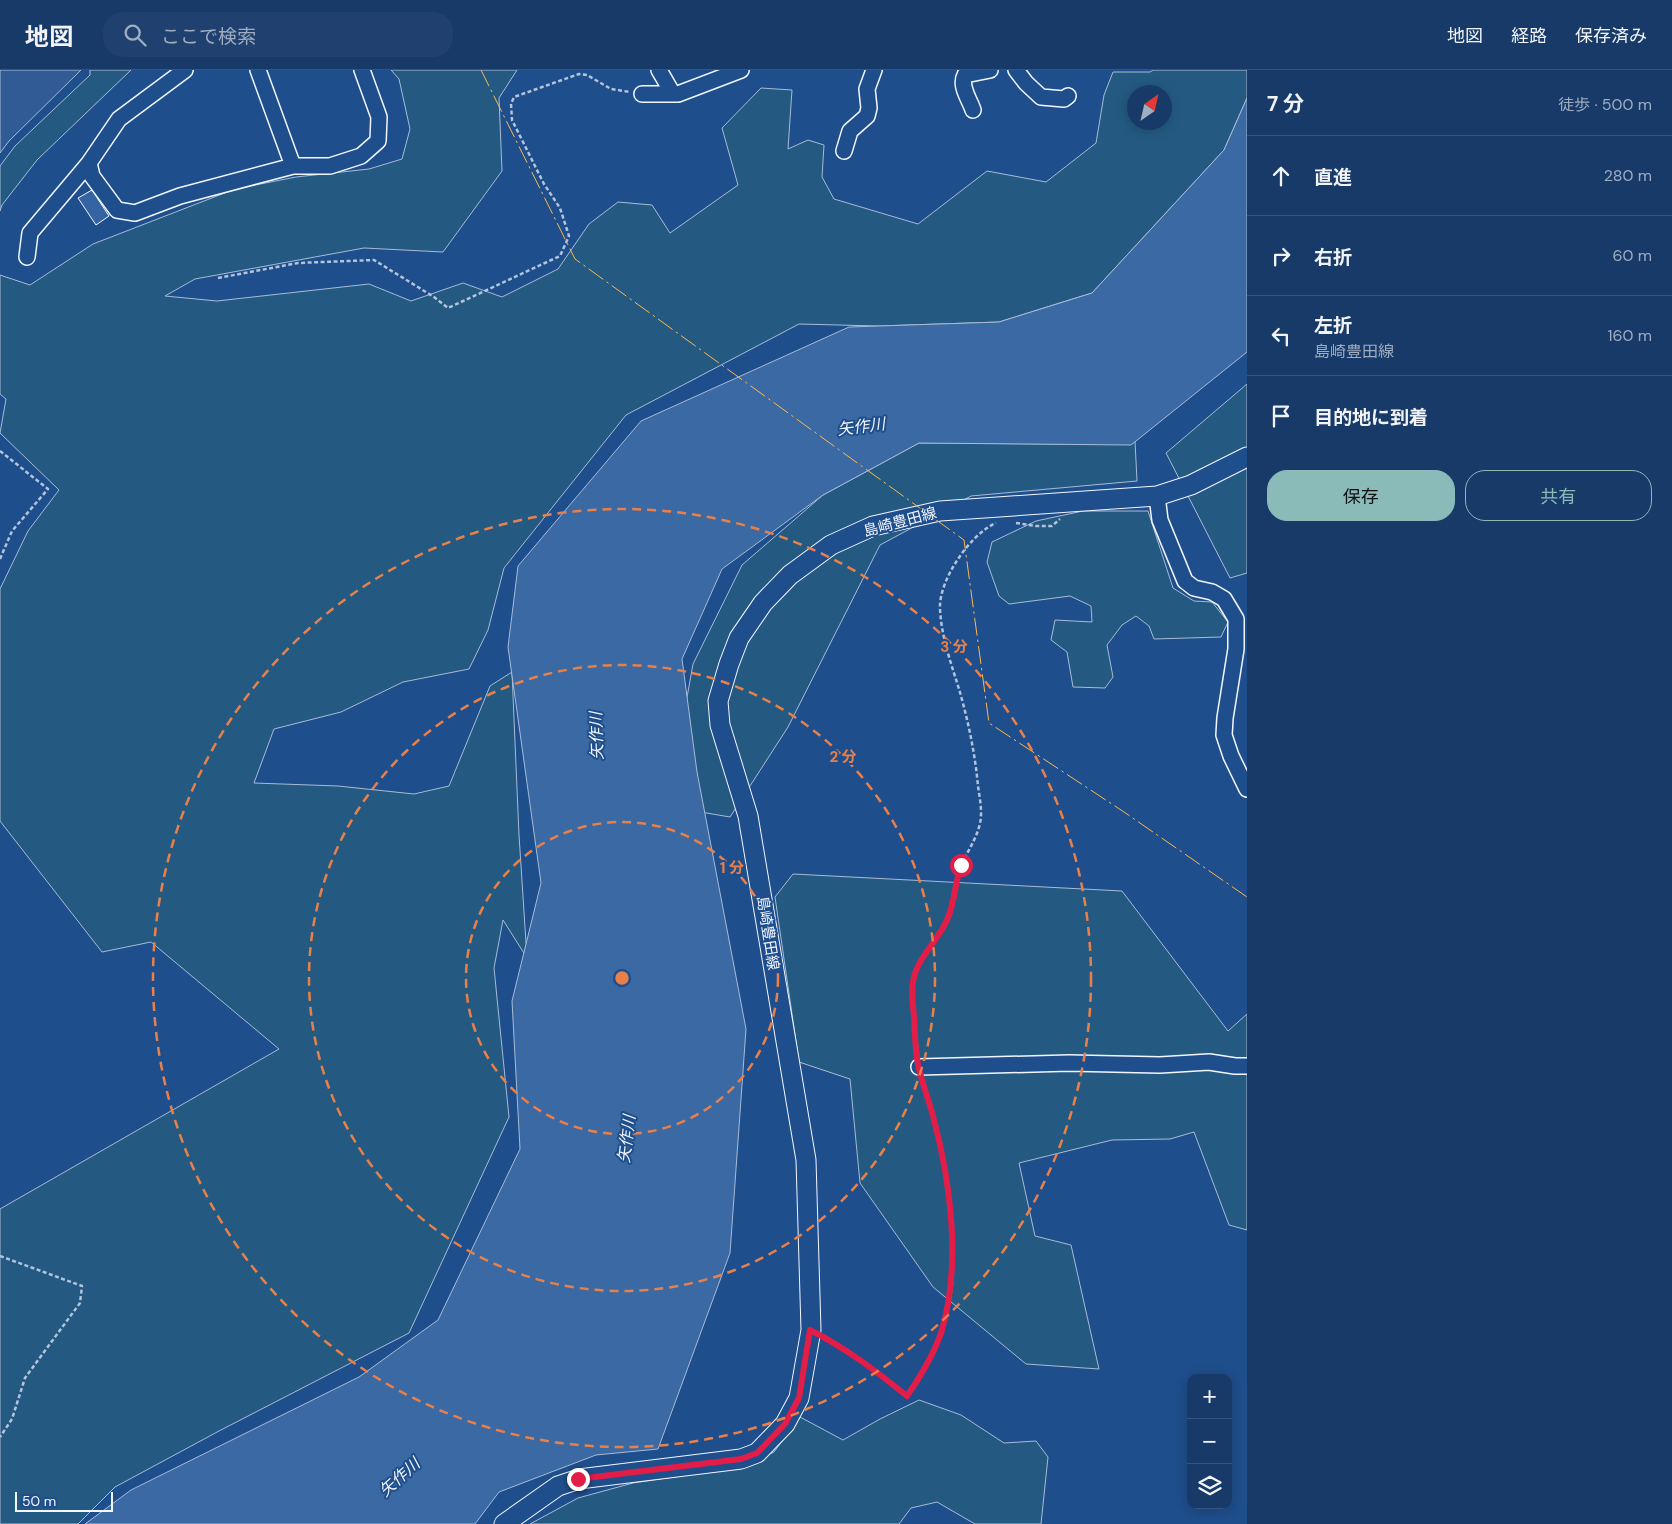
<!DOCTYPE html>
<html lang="ja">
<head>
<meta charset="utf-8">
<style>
	body { margin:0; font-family:"DM Sans","Noto Sans JP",sans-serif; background:#20416f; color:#f1f3f6 }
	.controls { position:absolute; right:15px; bottom:15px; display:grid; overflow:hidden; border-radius:10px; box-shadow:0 2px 12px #0003 }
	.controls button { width:45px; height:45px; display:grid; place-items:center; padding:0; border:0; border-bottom:1px solid #36547d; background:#173a69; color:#f1f3f6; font:25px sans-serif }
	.compass { position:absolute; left:1127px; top:15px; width:45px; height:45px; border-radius:50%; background:#173a69; box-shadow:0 2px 12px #0003; rotate:34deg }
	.scale { position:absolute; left:15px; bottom:12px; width:98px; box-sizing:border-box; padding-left:5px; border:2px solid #f2f6ff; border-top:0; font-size:14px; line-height:18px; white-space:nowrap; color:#f2f6ff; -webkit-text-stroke:4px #1f4e8c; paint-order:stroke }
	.stop { position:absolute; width:15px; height:15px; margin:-11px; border:4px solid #e11d48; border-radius:50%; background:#fff }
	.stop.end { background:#e11d48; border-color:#fff; box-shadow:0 1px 5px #0008 }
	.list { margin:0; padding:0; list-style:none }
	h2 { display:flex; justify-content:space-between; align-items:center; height:65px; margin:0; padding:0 20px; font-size:21px }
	h2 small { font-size:16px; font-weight:400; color:#9eadc0 }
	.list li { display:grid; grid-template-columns:32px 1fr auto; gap:15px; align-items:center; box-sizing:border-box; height:80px; padding:0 20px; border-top:1px solid #36547d }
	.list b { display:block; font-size:19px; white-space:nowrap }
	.list p { margin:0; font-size:16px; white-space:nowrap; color:#9eadc0 }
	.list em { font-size:16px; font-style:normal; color:#9eadc0 }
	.actions { display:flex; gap:10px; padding:15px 20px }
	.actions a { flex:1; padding:11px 0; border:1px solid #8bbbb9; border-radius:20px; text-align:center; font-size:18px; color:#8bbbb9 }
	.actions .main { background:#8bbbb9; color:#111 }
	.icon { flex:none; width:28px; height:28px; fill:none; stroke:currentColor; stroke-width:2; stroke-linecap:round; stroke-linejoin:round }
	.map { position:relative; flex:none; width:1247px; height:1454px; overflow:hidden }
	header { display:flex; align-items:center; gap:30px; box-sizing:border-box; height:70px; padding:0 25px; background:#173a69; border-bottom:1px solid #36547d }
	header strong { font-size:24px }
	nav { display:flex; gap:28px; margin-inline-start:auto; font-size:18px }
	.search { width:350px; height:45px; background:#20416f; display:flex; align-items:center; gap:12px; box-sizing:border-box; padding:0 18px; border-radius:20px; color:#9eadc0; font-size:19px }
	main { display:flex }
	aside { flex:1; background:#173a69 }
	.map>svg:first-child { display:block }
	.green { fill:#245a82; stroke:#a8bbd7; fill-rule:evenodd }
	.parking { fill:#305b95; stroke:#a8bbd7 }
	.water { fill:#3b69a3; stroke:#a8bbd7 }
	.building { fill:#3563a3; stroke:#f2f6ff }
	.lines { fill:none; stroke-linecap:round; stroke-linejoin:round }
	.minor-casing { stroke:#f2f6ff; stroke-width:18 }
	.major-casing { stroke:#f2f6ff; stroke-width:21 }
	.path { stroke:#b3c4dc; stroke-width:2.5; stroke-dasharray:4 2.5; stroke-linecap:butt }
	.minor { stroke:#1f4e8c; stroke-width:15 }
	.major { stroke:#1f4e8c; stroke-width:19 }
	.power { stroke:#ffb74d; stroke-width:1; stroke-dasharray:18 4 2.5 4; stroke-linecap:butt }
	.route { stroke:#e11d48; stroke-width:6 }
	.ring { fill:none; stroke:#ea8049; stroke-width:2.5; stroke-dasharray:9 6 }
	.labels { text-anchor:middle; stroke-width:4; stroke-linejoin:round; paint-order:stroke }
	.street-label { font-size:15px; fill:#f2f6ff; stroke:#1f4e8c }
	.water-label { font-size:16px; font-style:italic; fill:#f2f6ff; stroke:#1f4e8c }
	.centre { fill:#ea8049; stroke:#1f4e8c; stroke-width:2.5 }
	.ring-label { font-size:15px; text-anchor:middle; font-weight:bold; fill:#ea8049; stroke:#1f4e8c; stroke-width:4; stroke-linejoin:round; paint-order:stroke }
</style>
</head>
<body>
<header>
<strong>地図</strong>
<div class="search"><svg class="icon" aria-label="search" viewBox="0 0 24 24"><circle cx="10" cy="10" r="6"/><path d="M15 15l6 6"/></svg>ここで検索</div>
<nav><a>地図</a><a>経路</a><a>保存済み</a></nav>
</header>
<main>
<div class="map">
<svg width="1247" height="1454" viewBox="0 0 1247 1454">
	<rect width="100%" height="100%" fill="#1f4e8c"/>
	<path class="green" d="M90,0H131L37,90L2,135L0,141V96L15,76L90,5Z
		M391,0H517L499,28L502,101L443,182L364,178L195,209L165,226L217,231L369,214L411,231L463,213L502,227L558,199L589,154L618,132L652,135L670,163L738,115L722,58L761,18L792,20L788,79L808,70L824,75L822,107L834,129L918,154L987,101L1046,112L1096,73L1104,25L1113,2H1150L1153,0H1247V28L1224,80L1092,223L999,252L878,256L799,254L626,345L504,498L488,560L469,599L403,612L341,642L274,659L254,713L338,716L414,724L449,716L490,616L512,602L519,765L527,888L503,850L494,898L509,1047L409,1263L219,1361L115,1417L78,1454H0V1139L279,979L151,872L102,882L0,751V519L28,461L59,420L0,363L6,329L0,324V205L30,215L93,174L235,119L296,107L369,99L402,89L410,59L399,9ZM1134,22H1164V52H1134Z
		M1247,314V503L1230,508L1166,383Z
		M1135,371L1137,411L971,426L880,475L788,657L730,747L677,738L675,694L693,594L742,495L823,425L919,373L1060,374Z
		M1083,441H1148L1173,518L1194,531L1212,532L1228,552L1221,567L1154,569L1149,556L1136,546L1122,555L1107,575L1113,607L1105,618L1073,617L1067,582L1051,570L1055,550L1092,552L1091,536L1070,526L1009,534L999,526L987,492L992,472L1036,451Z
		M793,804L1122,821L1228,961L1247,944V1160L1229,1155L1194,1062L1170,1069L1112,1070L1019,1093L1035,1166L1071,1175L1099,1299L1026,1294L933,1217L860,1113L850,1009L799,992L775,827Z
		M919,1330L961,1345L1004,1373L1036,1371L1048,1387L1041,1454H975L937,1432L911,1438L899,1454H530L578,1428L633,1413L742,1397L774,1382L800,1347L843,1370L880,1349Z"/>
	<path class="parking" d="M0,0H81L9,71L0,83Z"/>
	<path class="water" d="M1247,28V282L1131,375L919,373L823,425L722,499L682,589L697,702L746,959L730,1183L658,1379L596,1385L499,1422L475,1454H85L131,1420L359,1307L438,1250L520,1079L512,931L541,813L508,577L518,496L641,351L849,257L999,252L1092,223L1224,80Z"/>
	<path class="building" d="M92,120L109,146L96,155L78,128Z"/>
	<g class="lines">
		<defs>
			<path id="minor" d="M185,0L119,49L89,93L92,106L117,140L135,143L180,126L293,96H330L361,86L378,71L379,47L362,0
				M258,0L293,96
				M659,0L673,24
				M1016,0L1026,13L1041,27L1064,29L1068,26
				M642,24H678L741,0
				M973,40C970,30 959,16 965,5L990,0
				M844,81L850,61L867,46L869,38L867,19L874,0
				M27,187L30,163L89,93
				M1157,426L1160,450L1185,511L1194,518L1212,522L1224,529L1236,549V579L1225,648L1224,665L1231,686L1247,719
				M919,997L1069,993L1160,995L1209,992L1235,996H1247"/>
			<path id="major" d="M504,1454L558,1416L579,1409L741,1389L757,1383L785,1354L799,1328L811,1260L806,1090L748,746L720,655L718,631L729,594L739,568L763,533L790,505L831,475L873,456L940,441L1157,426L1191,415L1247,387"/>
		</defs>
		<use href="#minor" class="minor-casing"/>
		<use href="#major" class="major-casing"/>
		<path class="path" d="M218,208L298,193L374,190L434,227L448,238L560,186L569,166L560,138L544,114L512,50L511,34L514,27L579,4L587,5L611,19L630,22
			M0,381L48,419L12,461L0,489
			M1016,453L1036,456H1052L1060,449
			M918,984C916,963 909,932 913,912C917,890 936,872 946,853C953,838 952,824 956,809C962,786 982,766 981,742C981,733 979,724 978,716C975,683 968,650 959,619C951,593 941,566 940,538C939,510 970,464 996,453
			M0,1186L82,1216L80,1233L25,1308L12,1349L0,1367
			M825,1267L865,1292L907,1326C920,1306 932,1285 941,1262C969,1191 943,1082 923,1011"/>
		<use href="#minor" class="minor"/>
		<use href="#major" class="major"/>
		<path class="power" d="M481,0L575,189L964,470L989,653L1124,742L1247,827"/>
	</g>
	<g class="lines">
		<path class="route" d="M578,1409L741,1389L757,1383L785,1354L799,1328L810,1260C846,1278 876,1301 907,1326C920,1307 935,1282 942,1260C961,1194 951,1112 933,1046C929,1031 923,1015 919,999C915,984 915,963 914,946C913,936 911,923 913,912C916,889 938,871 947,850C955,832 955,813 961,795"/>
	</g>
	<g class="ring">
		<circle cx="622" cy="908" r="156"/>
		<circle cx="622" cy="908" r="313"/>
		<circle cx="622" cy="908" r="469"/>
	</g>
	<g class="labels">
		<g class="street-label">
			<text transform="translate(900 452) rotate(-15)" y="5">島崎豊田線</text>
			<text transform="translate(768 863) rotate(81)" y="5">島崎豊田線</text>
		</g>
		<g class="water-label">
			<text transform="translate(861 356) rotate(-7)" y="6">矢作川</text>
			<text transform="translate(596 666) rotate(-92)" y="6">矢作川</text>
			<text transform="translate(626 1069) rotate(-83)" y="6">矢作川</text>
			<text transform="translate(399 1407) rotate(-42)" y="6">矢作川</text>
		</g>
	</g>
	<circle cx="622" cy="908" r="8" class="centre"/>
	<g class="ring-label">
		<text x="954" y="582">3 分</text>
		<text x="843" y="692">2 分</text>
		<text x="732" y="803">1 分</text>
	</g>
</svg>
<div class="controls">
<button>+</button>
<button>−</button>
<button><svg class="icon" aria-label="layers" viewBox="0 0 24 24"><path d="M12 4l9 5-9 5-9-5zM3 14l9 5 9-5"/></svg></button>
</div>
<svg class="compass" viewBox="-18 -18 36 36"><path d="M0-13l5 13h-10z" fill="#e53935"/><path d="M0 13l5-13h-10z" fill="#9eadc0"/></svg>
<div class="scale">50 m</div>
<div class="stop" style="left:961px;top:795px"></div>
<div class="stop end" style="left:578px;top:1409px"></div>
</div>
<aside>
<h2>7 分<small>徒歩 · 500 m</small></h2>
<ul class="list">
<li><svg class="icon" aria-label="ahead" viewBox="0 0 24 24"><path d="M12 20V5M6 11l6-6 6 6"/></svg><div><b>直進</b></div><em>280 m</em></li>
<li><svg class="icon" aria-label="right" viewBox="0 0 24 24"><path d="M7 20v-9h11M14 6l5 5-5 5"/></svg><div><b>右折</b></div><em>60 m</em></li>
<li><svg class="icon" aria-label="left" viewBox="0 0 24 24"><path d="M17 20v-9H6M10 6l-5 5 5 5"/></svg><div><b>左折</b><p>島崎豊田線</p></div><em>160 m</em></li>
<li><svg class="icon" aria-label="arrive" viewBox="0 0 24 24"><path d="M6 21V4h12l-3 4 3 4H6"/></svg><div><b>目的地に到着</b></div></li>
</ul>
<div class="actions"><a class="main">保存</a><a>共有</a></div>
</aside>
</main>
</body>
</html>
